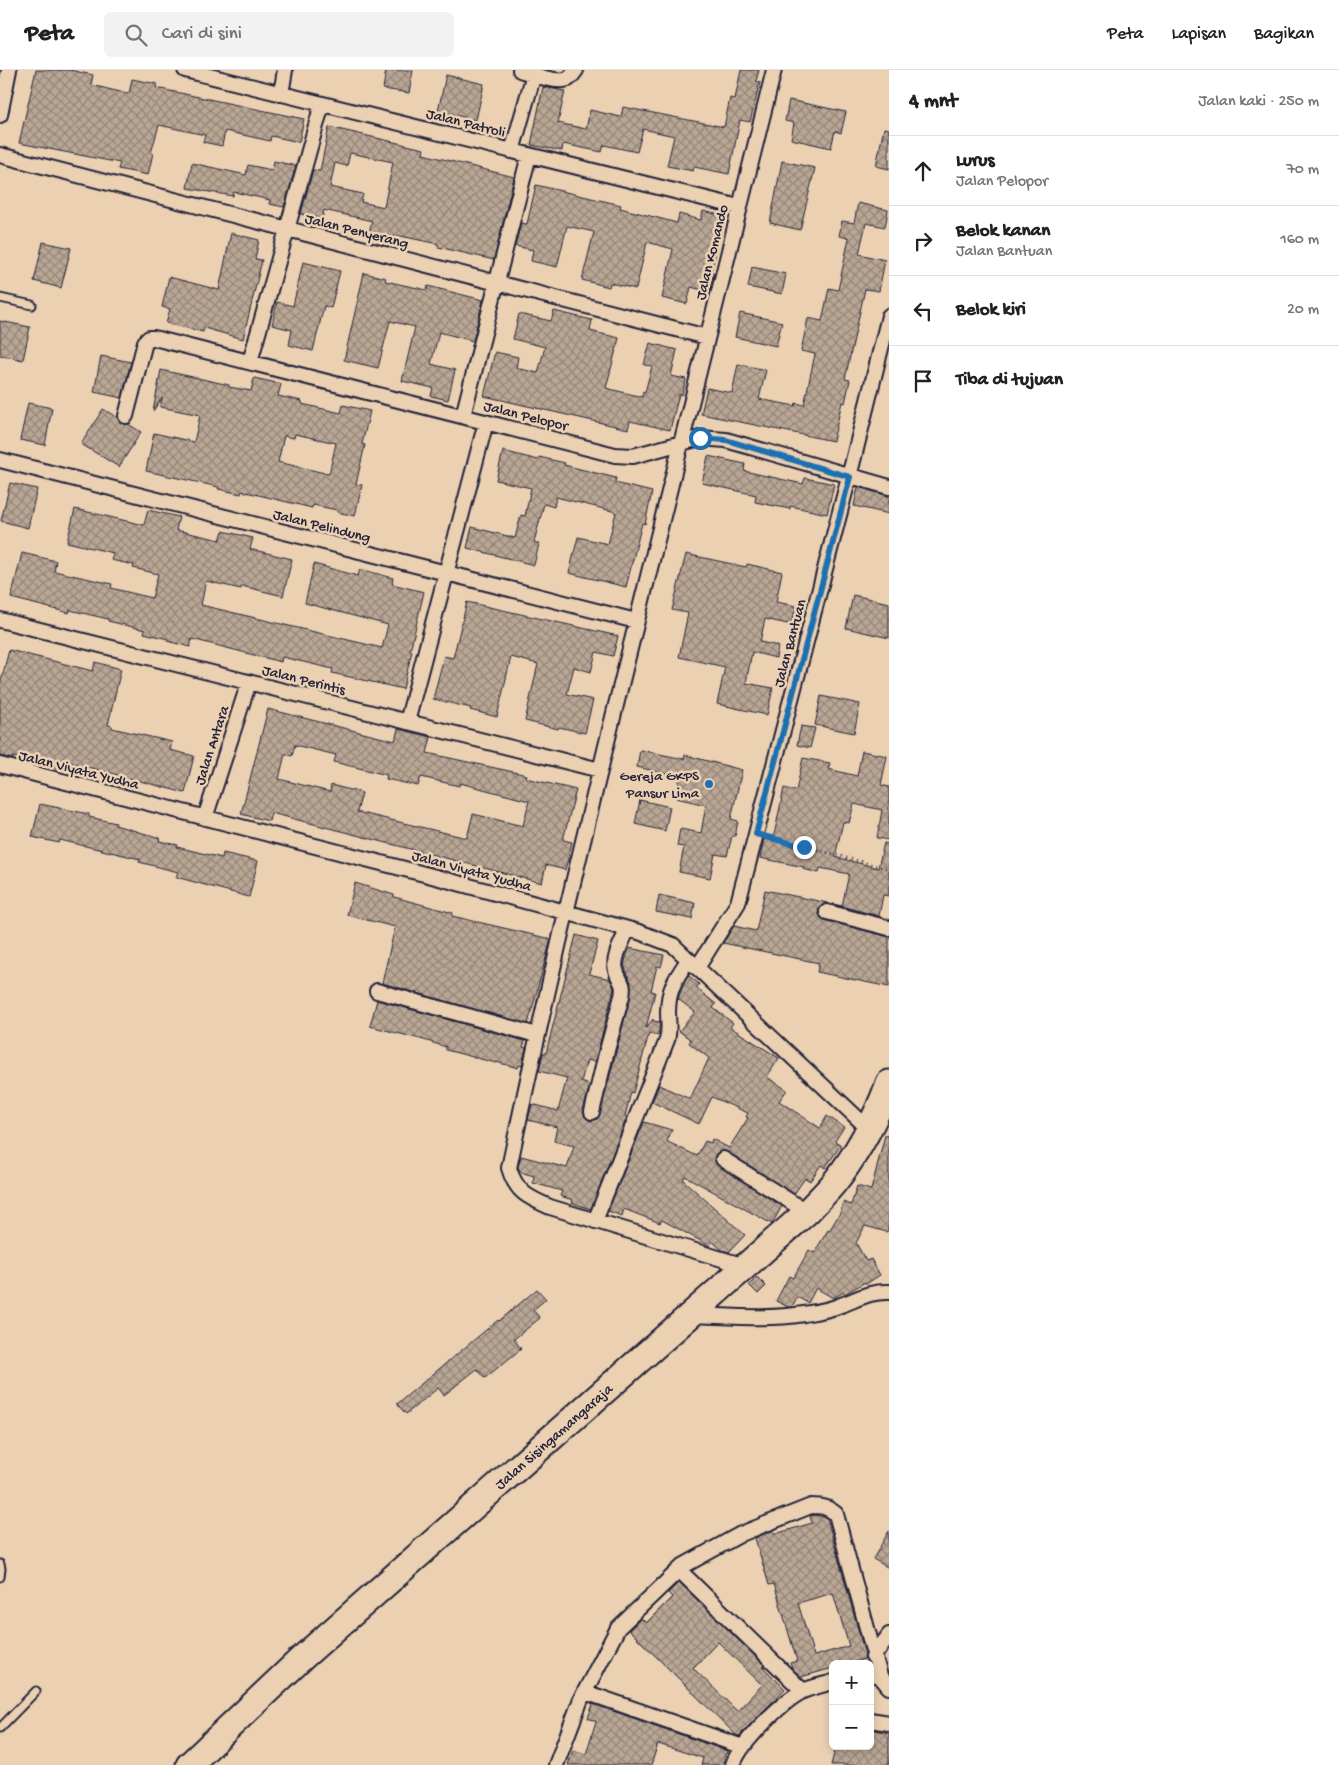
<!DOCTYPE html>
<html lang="id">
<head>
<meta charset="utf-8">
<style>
	body { margin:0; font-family:"Gochi Hand",sans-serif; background:#f2f2f2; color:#202124 }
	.controls { position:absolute; right:15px; bottom:15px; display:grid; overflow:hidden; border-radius:8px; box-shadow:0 2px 8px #0003 }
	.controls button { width:45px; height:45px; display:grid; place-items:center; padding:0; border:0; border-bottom:1px solid #e0e0e0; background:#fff; color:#202124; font:25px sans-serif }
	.stop { position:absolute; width:15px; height:15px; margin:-11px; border:4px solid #1f6fb2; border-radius:50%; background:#fff }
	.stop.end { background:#1f6fb2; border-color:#fff; box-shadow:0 1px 5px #0008 }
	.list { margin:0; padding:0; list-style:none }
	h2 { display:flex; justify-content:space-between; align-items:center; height:65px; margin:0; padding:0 20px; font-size:21px }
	h2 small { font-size:16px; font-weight:400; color:#757577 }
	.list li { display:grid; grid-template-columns:32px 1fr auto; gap:15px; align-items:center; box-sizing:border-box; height:70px; padding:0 20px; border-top:1px solid #e0e0e0 }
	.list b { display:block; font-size:19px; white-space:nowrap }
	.list p { margin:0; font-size:16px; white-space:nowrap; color:#757577 }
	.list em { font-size:16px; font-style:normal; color:#757577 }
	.icon { flex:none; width:28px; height:28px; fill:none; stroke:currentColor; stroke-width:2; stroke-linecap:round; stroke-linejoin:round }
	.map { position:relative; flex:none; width:889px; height:1695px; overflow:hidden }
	header { display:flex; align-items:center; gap:30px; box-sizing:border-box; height:70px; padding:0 25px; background:#fff; border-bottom:1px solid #e0e0e0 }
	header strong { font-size:24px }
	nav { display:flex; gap:28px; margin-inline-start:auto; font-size:18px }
	.search { width:350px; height:45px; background:#f2f2f2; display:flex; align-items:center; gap:12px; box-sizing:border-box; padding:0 18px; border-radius:8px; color:#757577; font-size:19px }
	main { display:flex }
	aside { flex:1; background:#fff }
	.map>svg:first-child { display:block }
	.building { fill:url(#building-cross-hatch); stroke:#22223b; fill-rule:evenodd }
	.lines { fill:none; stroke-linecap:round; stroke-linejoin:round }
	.lane-casing { stroke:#22223b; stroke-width:11 }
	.street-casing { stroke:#22223b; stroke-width:18 }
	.highway-casing { stroke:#22223b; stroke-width:29 }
	.path { stroke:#22223b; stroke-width:2.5; stroke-dasharray:1 4; stroke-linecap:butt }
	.lane { stroke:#ebd1b2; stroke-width:7 }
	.street { stroke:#ebd1b2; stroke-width:14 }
	.highway { stroke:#ebd1b2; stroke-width:25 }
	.route { stroke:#1f6fb2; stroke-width:6 }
	.poi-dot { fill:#1f6fb2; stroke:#ebd1b2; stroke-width:2 }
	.labels { text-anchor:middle; stroke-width:5; stroke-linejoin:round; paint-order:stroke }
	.street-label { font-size:15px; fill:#22223b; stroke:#ebd1b2 }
	.poi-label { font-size:15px; fill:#22223b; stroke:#ebd1b2; text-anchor:end }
</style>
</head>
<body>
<header>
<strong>Peta</strong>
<div class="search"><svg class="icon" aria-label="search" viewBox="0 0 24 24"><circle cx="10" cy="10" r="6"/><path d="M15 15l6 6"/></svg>Cari di sini</div>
<nav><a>Peta</a><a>Lapisan</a><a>Bagikan</a></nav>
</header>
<main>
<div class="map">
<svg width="889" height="1695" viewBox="0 0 889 1695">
	<defs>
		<pattern id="building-cross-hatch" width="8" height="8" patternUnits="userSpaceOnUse" patternTransform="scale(1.25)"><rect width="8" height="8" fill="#b9a694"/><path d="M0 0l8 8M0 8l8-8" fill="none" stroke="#96877a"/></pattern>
	</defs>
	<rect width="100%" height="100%" fill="#ebd1b2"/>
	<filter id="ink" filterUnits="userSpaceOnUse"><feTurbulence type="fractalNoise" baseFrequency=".02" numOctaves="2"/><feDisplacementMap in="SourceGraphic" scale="10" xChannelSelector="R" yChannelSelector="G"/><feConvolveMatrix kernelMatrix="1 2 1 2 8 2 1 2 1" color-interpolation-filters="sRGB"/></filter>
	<g filter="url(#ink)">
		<path class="building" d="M36,0H70L93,5L91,15L129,24L132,9L157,14L156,18L304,49L299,72L271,66L270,71L225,61L222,76L203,72L205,65L159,55L151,83H153L148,105L118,99L120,93L19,73Z
			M386,0H413L409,23L383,19Z
			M741,0H759L756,11L760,12L750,52L740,50L729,104L694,97L693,101L667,96L674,66L643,59L637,82L604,75L602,82L563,74L562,81L531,75L543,17L565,21L558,53L586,59L590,40L621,47L623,37L724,57L730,28L735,29Z
			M446,5L484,14L476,50L438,41Z
			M789,30L846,42L841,63L835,61L831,78L791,69L794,53L785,51Z
			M329,57L424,79L423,84L514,107L494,190L438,177V174L396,165L395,167L369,162L372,151L324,140L322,149L301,144L313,100L320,101ZM350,83L393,92L384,137L361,132L363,124L330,117L335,93L347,96Z
			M884,58L889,59V99L876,96Z
			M274,91L296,96L284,137L269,134L270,130L234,122L233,126L187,118L192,93L246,105L248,95L272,100Z
			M782,91L815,98L800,160L770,153Z
			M536,115L621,135L620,138L677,153L679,144L701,150L703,141L724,146L711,202L714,203L709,222L691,217L687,234L662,228L673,179L647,172L636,219L610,213L609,217L582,210L594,162L567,156L557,197L531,191L533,180L515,176L521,153L527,154Z
			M858,133L888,140L885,157L866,153L859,184L885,190L879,221L865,219L845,309L850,310L845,333L842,332L833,371L701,344L707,318L732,323L738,294L766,300L759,329L795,336L796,333L804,335L815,284L801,281L808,248L822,251L829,218L838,220L849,168L839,166L842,151L854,153Z
			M231,163L259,170L255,189L262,190L243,269L204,258L203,262L166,253L170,239L162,237L169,207L219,220Z
			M43,172L71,178L61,218L34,211Z
			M303,192L340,201L331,238L324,236L313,281L289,275L292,260L272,255L277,232L293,236Z
			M752,197L786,204L782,224L748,217Z
			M364,203L386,208L385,211L427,220L428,216L483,230L473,271L439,262L431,294L455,300L448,330L431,326L433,318L402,311L415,257L390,251L378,298L344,290Z
			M554,241L592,250L590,261L619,268L606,318L642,327L643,321L645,322L652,296L644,295L650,273L677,280L671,306L686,309L682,325L679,324L670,360L630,351L628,359L484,326L495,282L518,287L516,298L538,303L545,277L513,269L519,244L551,251Z
			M740,243L782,252L776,276L735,267Z
			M0,251L30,257L23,290L0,285Z
			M101,286L131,292L122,328L94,322Z
			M161,300L229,315V317L251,321L254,308L281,314L278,326L302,331V334L341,343L343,335L370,341L362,374L365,375L356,414L362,415L355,446L337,442V440L313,435L312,438L242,421L241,424L218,419L219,417L146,401L154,363L194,372L200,345L160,337L162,328L153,341ZM295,364L336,373L329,404L278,392L284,366L294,368Z
			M28,333L52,338L45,375L20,370Z
			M103,339L118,348L120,353L128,354L141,362L119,397L81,374Z
			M503,381L538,390L539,387L565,393L564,395L616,408L615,413L652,422L645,454L642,453L626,517L569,503L578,467L608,474L616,442L556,427L554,437L544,434L534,472L539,474L534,495L467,478L472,457L515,468L521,445L525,446L531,418L496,410Z
			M708,386L745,394L744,401L803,414L805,408L834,414L827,444L790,436V439L755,432L756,425L702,413Z
			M10,413L37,419L28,458L1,451Z
			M858,417L889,426V444L854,436Z
			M75,439L144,455L148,440L179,447L176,460L220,470L223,461L253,468L250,479L292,489L283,526L242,516L241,519L206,511L201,535L382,578L388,555L305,533L314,494L358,506L360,499L393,508L392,514L424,522L410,581H412L403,619L332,603L333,599L282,587L281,592L192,569L190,577L167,571L168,569L144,563L145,560L108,551V549L70,540L69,543L11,528L22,483L56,491L54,501L112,514L111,518L152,528L158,504L133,498L134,495L111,490L113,483L67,472Z
			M686,484L746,497L747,494L782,502L776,532L796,536L792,555L765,549L760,572L778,576L776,588L752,582L746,613L773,618L767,645L717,634L725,597L679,587L688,543L672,540Z
			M853,525L889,533V568L846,558Z
			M467,532L618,566L613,586L596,582L591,602L574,597L567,624L593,630L585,663L559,657L558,659L525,651L538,594L511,587L497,647L470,640L471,638L433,629L444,586L453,588Z
			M9,580L93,601L95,592L121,599L108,655L112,656V658L172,672L170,680L194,686L185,723L61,690L59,698L13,687V689L0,686V615Z
			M821,626L860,634L854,663L815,655Z
			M268,639L395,671L398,659L431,667L427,683L527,705L526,708L576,720L563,770L572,772L565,800L546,795L542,813L271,743L269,751L241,744ZM295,675L336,685L334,692L387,705L386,709L418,716L421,707L459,716L460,713L529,731L523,756L473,744L467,768L357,742L362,723L331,715L330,722L279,709L285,684L292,686Z
			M801,656L815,658L810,678L797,675Z
			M640,680L684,689L685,685L742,700L731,749L738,751L735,766H732L727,786L715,784L710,808L679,802L684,777L677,776L680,759L701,763L706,735L676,728L680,707L637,697Z
			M862,681L887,686L881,715L889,717V770L877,768L882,740L854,734L849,753L843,752L835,787L878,798L884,773L889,774V826L883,825L879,846L833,834L842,836L849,804L820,798L819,803L803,799L804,797L760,788L764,769L773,770L784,718L796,721L803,688L830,693L828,699L857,706Z
			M640,730L670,737L665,761L635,754Z
			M40,734L89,744V747L116,753L115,755L160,768L159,771L178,775L177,777L222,788L223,783L258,791L249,827L176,807L178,802L139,792L140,789L60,770L59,773L32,767Z
			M355,813L394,825V827L453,843L452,846L551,869L528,954L382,913L395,857L347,845Z
			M765,820L828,833L821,836L818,840L821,848L824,850L889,867V917L817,902L819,893L723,873L734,856L756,861Z
			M659,825L695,833L692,849L656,842Z
			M576,865L598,871L589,904L610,909L614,918L595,992L587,990L581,1012L590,1015L583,1040L586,1048L590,1051L598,1048L600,1044L630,928L631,913L624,895L629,878L664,885L661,897L657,896L651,921L655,922L646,958L653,949V951L660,952L658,966L649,963L633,1023L631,1022L625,1046L627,1047L591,1139L572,1133L573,1130L560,1126L562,1121L533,1113L534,1106L520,1102L518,1097L521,1086L567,1098L574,1076L554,1071L557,1057L528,1050L532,1034L558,1041L567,1008L539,1001L543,983H546Z
			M688,905L699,914L696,918L716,934L713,938L733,953L730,957L779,988L767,1007L787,1020L779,1031L820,1058L827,1046L844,1057L835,1071L841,1075L825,1098L821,1095L810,1111L805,1108L794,1124L728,1082L723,1080L716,1084L714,1089L718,1096L782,1136L772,1154L685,1106L683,1110L745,1165L729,1182L722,1180L712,1171L710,1176L662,1150L660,1153L624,1139L622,1146L608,1141L644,1052L672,1060L667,1071L668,1072L697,1086L705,1071L711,1073L712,1069L729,1078L748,1048L746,1047L748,1043L712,1027L699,1054L652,1032L659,1015L690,1029L709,988L689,973L691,970L679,961L695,942L678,929L682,918Z
			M377,930L525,971L523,977L526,978L522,996L519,995L518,998L496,992V993L446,980V977L424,970L370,956Z
			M885,1065L889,1066V1154L887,1162L865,1156L856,1173L866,1191L871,1189L880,1205L866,1214L865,1212L845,1224L844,1222L833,1228L816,1218L808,1233L797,1227L792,1237H788L776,1231L789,1206L793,1208L809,1180L814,1183L828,1160L829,1161L840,1143L843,1132L851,1135L857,1116L871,1120Z
			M757,1207L766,1216L758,1224L749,1215Z
			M537,1219L546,1229L533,1240L540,1248L514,1269L521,1279L485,1308L477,1299L444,1325L438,1318L406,1344L397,1334L498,1250L499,1251Z
			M815,1445L827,1448L865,1584V1589L847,1594H833V1598L801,1607L792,1598L790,1593L797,1591L774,1514L769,1515L755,1468L774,1460L775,1464L812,1453L810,1446ZM833,1523L849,1576L814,1586L798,1533Z
			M889,1461V1498L873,1489Z
			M679,1512L765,1596L763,1597L785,1619L739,1666L736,1665L629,1560L641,1548L646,1553L672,1527L668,1523ZM718,1572L762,1615L737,1641L693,1598Z
			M593,1634L727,1681L722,1695H701L703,1688L658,1674L651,1695H568L573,1680L586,1684L596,1651L588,1648Z
			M870,1659L889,1663V1695H831L836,1676H870Z"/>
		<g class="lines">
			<defs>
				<path id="lane" d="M0,228L32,235
					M0,1494L1,1499L0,1507
					M0,1658L36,1621"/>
				<path id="street" d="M185,0L739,137
					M520,0C532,4 557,14 568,9C571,7 574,3 576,0
					M281,24L285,0
					M0,45L9,0
					M512,81L534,4
					M0,85L707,267
					M250,292L322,34
					M126,346L145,272L149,268H154L615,385L633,386L700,368L726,370L889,417
					M463,346L529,85
					M0,390L636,551
					M0,550L600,700
					M407,652L486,352
					M0,695L432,806L639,862L673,875L869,1059
					M205,748L249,612
					M827,842L889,858
					M697,898L738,833L849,407L889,246
					M377,921L537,965
					M592,1042L606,984L622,926C625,912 619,912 616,900C612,888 623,870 628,859
					M723,1089L807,1142
					M595,1151L667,970C670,960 668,952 668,942C668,919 676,908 688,890
					M745,1196L550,1137C527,1127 516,1122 509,1098C541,944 578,791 615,639C667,426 720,213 774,0
					M691,1245C729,1246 766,1250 804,1244C816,1242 830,1240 841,1235C858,1229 870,1221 889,1222
					M679,1500L803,1621
					M873,1587L889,1565
					M871,1604L880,1606L889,1617
					M585,1622L743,1677
					M870,1650L889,1653
					M556,1695L581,1629L618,1558L683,1496L741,1464L811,1436C822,1436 828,1437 836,1444L880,1606
					M733,1695C739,1674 783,1631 803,1621C812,1617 823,1615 833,1612"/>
				<g id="highway">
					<path id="s1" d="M189,1695L302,1588L807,1142C816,1132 826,1123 834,1113C858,1083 876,1048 889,1013"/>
				</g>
			</defs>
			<use href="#lane" class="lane-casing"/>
			<use href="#street" class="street-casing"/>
			<use href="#highway" class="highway-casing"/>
			<path class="path" d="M769,767L889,799"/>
			<use href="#lane" class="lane"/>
			<use href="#street" class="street"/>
			<use href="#highway" class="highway"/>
		</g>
	</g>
	<g class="lines" filter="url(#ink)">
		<path class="route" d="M700,368L726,370L850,407L756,764L804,777"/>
	</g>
	<circle class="poi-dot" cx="709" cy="714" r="5"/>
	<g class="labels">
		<g class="street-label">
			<text transform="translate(466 52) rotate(14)" y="5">Jalan Patroli</text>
			<text transform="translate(357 160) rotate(14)" y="5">Jalan Penyerang</text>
			<text transform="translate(711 182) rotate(-76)" y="5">Jalan Komando</text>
			<text transform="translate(526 345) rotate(14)" y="5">Jalan Pelopor</text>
			<text transform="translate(322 455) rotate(14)" y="5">Jalan Pelindung</text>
			<text transform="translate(789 573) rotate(-75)" y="5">Jalan Bantuan</text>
			<text transform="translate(304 609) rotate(14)" y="5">Jalan Perintis</text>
			<text transform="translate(211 675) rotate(-72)" y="5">Jalan Antara</text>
			<text transform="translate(79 699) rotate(14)" y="5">Jalan Viyata Yudha</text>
			<text transform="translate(472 800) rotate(15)" y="5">Jalan Viyata Yudha</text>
			<text dy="5" stroke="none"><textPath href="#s1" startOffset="491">Jalan Sisingamangaraja</textPath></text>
		</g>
		<g class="poi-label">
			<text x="699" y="710">Gereja GKPS<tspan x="699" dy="17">Pansur Lima</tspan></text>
		</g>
	</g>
</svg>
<div class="controls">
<button>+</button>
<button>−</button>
</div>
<div class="stop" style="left:700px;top:368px"></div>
<div class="stop end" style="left:804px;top:777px"></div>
</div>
<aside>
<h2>4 mnt<small>Jalan kaki · 250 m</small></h2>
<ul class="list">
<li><svg class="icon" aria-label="ahead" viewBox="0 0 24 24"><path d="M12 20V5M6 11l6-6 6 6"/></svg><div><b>Lurus</b><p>Jalan Pelopor</p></div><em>70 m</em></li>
<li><svg class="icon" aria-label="right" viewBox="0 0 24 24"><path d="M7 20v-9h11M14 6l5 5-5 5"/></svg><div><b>Belok kanan</b><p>Jalan Bantuan</p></div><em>160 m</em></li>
<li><svg class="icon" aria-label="left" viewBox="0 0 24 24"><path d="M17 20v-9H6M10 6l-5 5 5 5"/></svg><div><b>Belok kiri</b></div><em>20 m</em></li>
<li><svg class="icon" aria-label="arrive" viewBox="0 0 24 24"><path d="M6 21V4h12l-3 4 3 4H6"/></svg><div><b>Tiba di tujuan</b></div></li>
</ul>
</aside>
</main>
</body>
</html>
